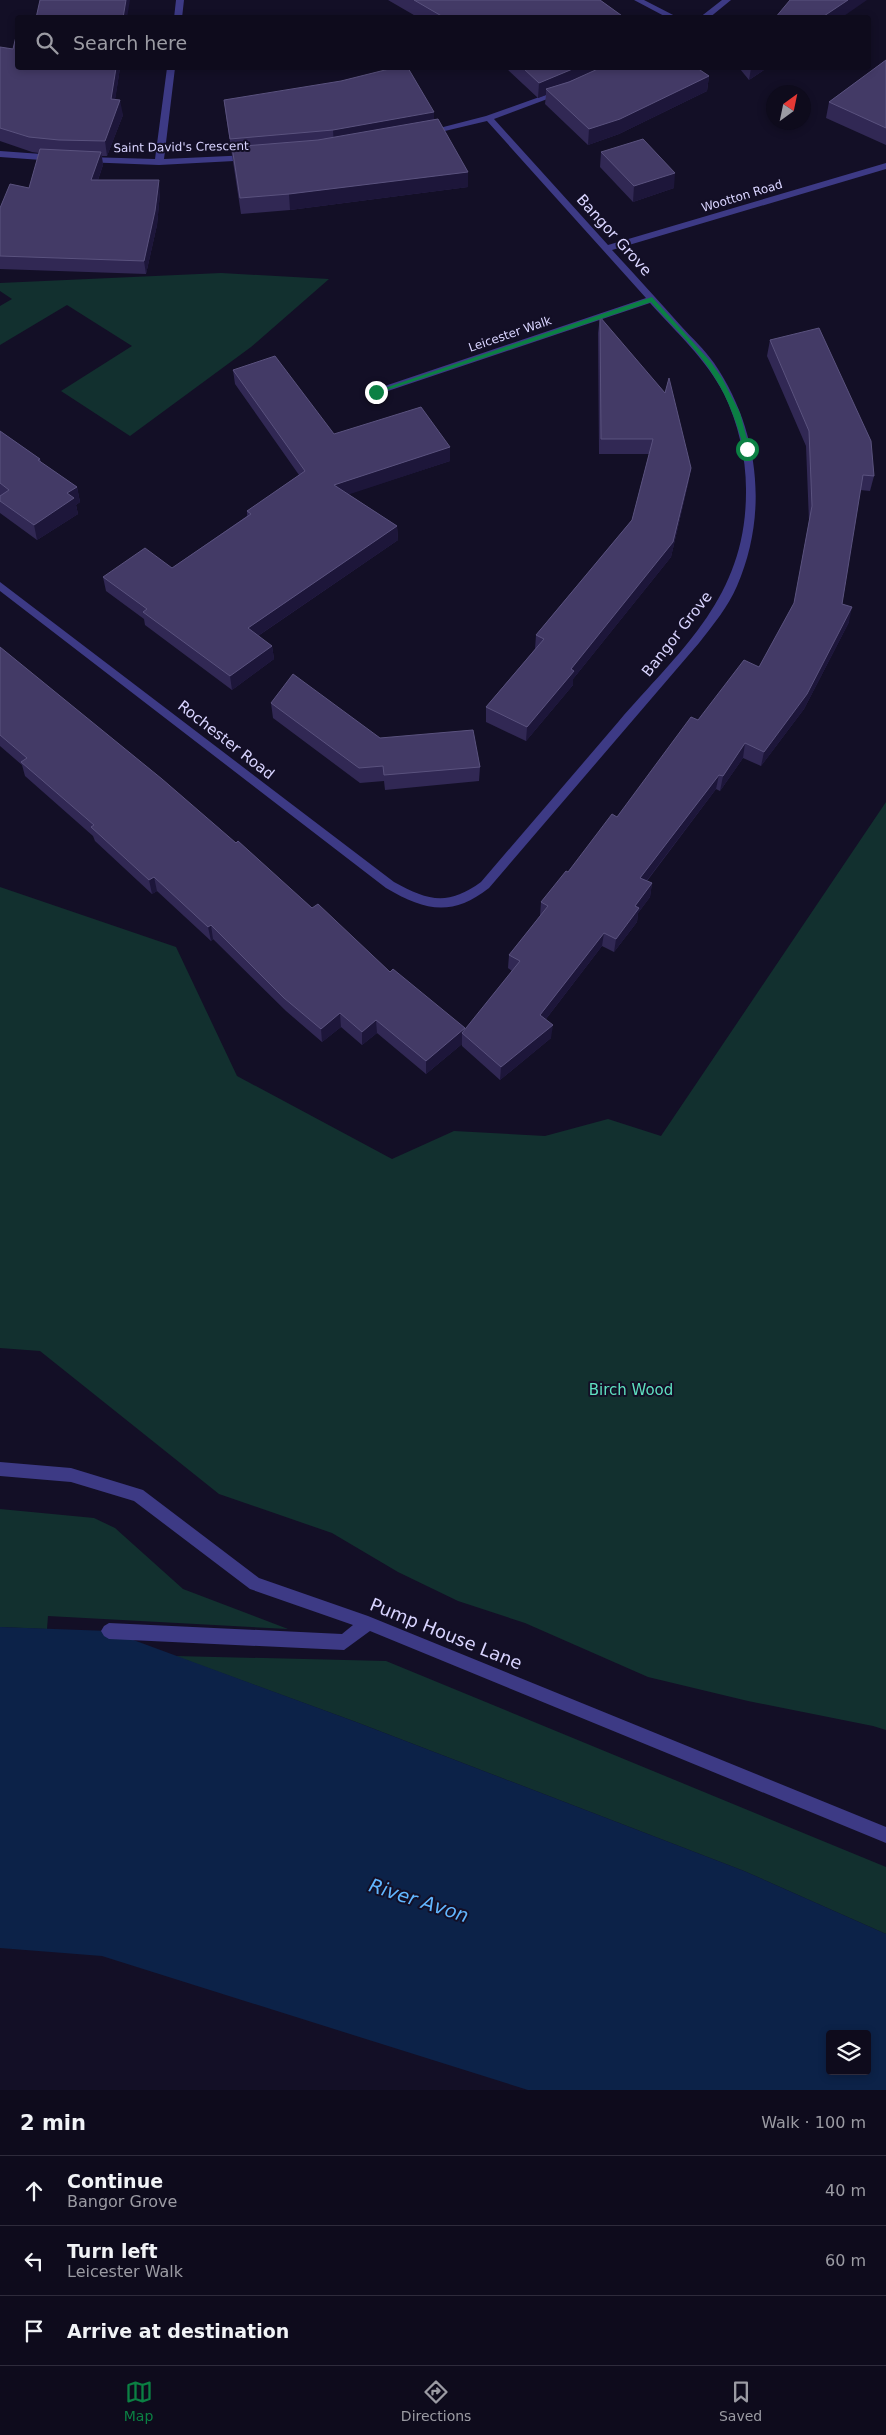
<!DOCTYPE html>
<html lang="en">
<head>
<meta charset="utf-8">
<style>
	body { margin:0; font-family:"DejaVu Sans",sans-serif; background:#171425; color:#f1f3f6 }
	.controls { position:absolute; right:15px; bottom:15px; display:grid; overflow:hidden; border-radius:5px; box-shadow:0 2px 8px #0003 }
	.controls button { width:45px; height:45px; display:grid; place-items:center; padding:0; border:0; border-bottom:1px solid #2e2b3b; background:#0e0b1c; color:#f1f3f6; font:25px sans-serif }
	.compass { position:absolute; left:766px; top:85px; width:45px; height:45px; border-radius:50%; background:#0e0b1c; box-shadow:0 2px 8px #0003; rotate:33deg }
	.stop { position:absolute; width:15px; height:15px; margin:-11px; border:4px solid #0b8043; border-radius:50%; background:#fff }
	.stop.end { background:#0b8043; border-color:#fff; box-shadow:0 1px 5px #0008 }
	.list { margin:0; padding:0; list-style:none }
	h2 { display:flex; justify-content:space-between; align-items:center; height:65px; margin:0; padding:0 20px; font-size:21px }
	h2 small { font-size:16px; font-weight:400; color:#9b9ba3 }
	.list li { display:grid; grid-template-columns:32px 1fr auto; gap:15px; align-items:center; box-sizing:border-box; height:70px; padding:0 20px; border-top:1px solid #2e2b3b }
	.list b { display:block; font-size:19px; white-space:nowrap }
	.list p { margin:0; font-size:16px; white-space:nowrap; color:#9b9ba3 }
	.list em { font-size:16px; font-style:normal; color:#9b9ba3 }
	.icon { flex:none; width:28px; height:28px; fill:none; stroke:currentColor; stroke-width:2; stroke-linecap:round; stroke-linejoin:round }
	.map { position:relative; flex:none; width:886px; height:2090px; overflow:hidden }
	.search { position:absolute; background:#0e0b1c; box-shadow:0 2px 8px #0003; left:15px; right:15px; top:15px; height:55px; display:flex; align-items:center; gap:12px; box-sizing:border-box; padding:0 18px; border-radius:5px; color:#9b9ba3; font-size:19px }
	.sheet { height:275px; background:#0e0b1c }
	nav { display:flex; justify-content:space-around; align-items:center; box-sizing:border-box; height:70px; border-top:1px solid #2e2b3b; background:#0e0b1c; font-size:14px; color:#9b9ba3 }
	nav a { display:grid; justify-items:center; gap:2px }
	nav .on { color:#0b8043 }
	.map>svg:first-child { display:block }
	.green { fill:#12302f }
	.water { fill:#0c2248; fill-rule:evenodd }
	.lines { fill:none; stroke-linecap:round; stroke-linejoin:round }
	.minor { fill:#3d3a85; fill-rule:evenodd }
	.wall { fill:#312854 }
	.shaded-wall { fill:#1d163a }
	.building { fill:#433a66; stroke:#5a527e }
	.route { fill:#0b8043 }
	.labels { text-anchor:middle; stroke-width:4; stroke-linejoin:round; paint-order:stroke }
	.far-street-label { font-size:12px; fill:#d9d4ff; stroke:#130f26 }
	.street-label { font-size:15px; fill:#d9d4ff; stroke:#130f26 }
	.park-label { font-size:15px; fill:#5fe0c0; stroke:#130f26 }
	.near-street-label { font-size:18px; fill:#d9d4ff; stroke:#130f26 }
	.near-water-label { font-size:19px; font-style:italic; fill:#62b6ff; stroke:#130f26 }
</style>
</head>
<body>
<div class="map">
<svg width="886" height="2090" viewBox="0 0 886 2090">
	<rect width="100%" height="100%" fill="#130f26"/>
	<path class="green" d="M221,273L329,279L251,347L130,436L61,391L132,346L67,305L0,345V306L12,299L0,291V283Z
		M886,802V1730L873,1726L748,1701L648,1677L525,1623L458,1601L398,1572L332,1533L219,1494L40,1351L0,1348V887L176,947L237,1076L392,1159L454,1131L545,1136L608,1119L661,1136Z
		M0,1509L94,1518L115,1528L183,1589L288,1629L48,1616L47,1629L0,1627Z
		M175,1656L386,1661L886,1867V1934L744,1871L356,1722Z"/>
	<path class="water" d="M0,1627L109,1631L356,1722L744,1871L886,1934V2090H528L102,1956L0,1948ZM830,2034H867V2071H830Z"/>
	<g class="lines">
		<path class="minor" d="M176,0H184L182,18H174Z
			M634,0H644L679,18H668Z
			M722,0H731L709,18H699Z
			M167,68H175L164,159L250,155L254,158L253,160L159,165L84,162L83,160L87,157L155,159Z
			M559,90L566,92L494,119L608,245L886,163V169L612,250C635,275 658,300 681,326C692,338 704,349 714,363C759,429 769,512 737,586C728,607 713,625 699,643L489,888C452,917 425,911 386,888L0,591V582L394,882C428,901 448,906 481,882C527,828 573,775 619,721C683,647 747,596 746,489C746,457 738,423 724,394C706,359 676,332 650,303L379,394H373L371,392L373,390L646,298L487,121L428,135L424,132L486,116Z
			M0,151L55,155L59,158L55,161L0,157Z
			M0,1462L71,1468L143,1490L259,1578L368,1616L886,1827V1843L370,1631L344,1650L109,1639L104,1636L101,1631L104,1626L109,1623L342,1634L353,1625L250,1589L134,1501L71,1482L0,1476Z"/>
	</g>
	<path class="wall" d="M388,0H600L625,18H419Z
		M0,47L18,68H120L115,99L123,115L107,156H102L103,165L98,180L160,193L157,225L146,274L0,269V208L29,188L39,153L32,152L0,141Z
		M886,60V145L826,118L829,102Z
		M506,68H697L709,76L707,91L619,134L588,145L545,104L546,95L538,98Z
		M740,68H767L749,80L740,69Z
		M224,100L434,120L468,172V187L290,210L241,214L226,116Z
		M601,152L674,188L633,202L600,167Z
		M600,317L691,468L688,484L671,557L573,679V685L526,741L486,722V707L535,649L536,635L632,520L649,454H599L598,333Z
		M770,340L874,476L870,491L860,490L842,604L849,622L804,709L761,766L743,758L720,791L716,789L647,881L652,883L650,897L638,913L637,922L614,952L602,946L546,1019L551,1038L500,1080L462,1046V1044L426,1074L377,1033L362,1045L341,1027L322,1042L286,1011L213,939L211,941L157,891L152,894L95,841L93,836L25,776L22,765L0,746V647L312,908L390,972L465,1030L512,971L508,968L509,955L540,916L541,902L617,817L698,720L759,667L794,604L809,521L806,446L767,356Z
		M233,370L334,434L450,447V461L348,494L397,526L398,540L258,636L272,646L274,659L232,690L145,625L144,619L106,591L103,577L172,568L247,516V511L299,475L235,384Z
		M0,431L40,459L41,462L77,487L80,502L76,505L78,514L37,540L0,513Z
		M271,703L380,738L480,767L479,781L385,790L384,781L360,783L273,718Z"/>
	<path class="shaded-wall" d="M126,0H130L127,18H123Z
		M848,0H867L841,18H821Z
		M116,68H120L113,114L111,99Z
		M575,68H609L546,89V95L538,98L539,83Z
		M751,68H767L749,80Z
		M709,76L707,91L619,134L588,145L589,129Z
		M120,100L123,115L107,156L105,141Z
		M434,112V128L334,146L333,130Z
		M101,152L103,165L93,194L91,180Z
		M468,172V187L290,210L289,194Z
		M675,173L674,188L633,202L634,186Z
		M159,180L160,193L157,225L146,274L144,261Z
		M450,447V461L335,499L334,485Z
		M691,468L688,484L671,557L573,679V685L526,741L527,727L571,669Z
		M77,487L80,502L76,505L78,514L37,540L34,525L67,493Z
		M397,526L398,540L249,642L248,628Z
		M852,607L849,622L804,709L761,766L764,752Z
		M272,646L274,659L232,690L230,676Z
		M745,743L743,758L720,791L723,776Z
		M719,775L716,789L638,892L640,878Z
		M154,877L157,891L152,894L149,880Z
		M652,883L650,897L638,913L637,922L614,952L616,939L635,906Z
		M211,925L213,939L211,941L208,927Z
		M604,933L602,946L539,1028L540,1015Z
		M340,1013L341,1027L322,1042L321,1029Z
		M376,1020L377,1033L362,1045V1032Z
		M553,1025L551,1038L500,1080L501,1067Z
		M465,1028V1035L462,1033V1044L426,1074V1061Z"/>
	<path class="building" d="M40,0H126L123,18H36Z
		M414,0H600L625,18H445Z
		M790,0H848L821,18H775Z
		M18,28V68H116L111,99L120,100L105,141L59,140L29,137L0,128V47L13,49Z
		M886,60V128L829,102Z
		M393,68H408L434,112L333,130L230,139L224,100L341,81Z
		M523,68H575L539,83Z
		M600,68H697L709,76L620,119L589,129L546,89L569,82Z
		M438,119L468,172L289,194L240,198L232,147L318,140Z
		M643,139L675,173L634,186L601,152Z
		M40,149L101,152L91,180H159L155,211L144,261L0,256V208L10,184L29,188Z
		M600,317L665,393L669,378L691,468L673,542L571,669L574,671L527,727L486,707L544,639L536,635L632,520L653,439H601Z
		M819,328L871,441L874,476L863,475L842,604L852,607L807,694L764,752L745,743L723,776L719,775L640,878L652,883L635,906L639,908L616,939L604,933L540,1015L553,1025L501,1067L462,1033L520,961L509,955L548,906L541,902L566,871L568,872L612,814L617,817L691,717L698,720L744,660L759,667L794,603L812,506L809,431L770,340Z
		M275,356L334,434L421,407L450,447L334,485L397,526L248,628L272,646L230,676L143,612L147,609L103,577L145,548L172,568L251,514L247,511L305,471L233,370Z
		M0,431L40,459L38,460L77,487L67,493L74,498L34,525L0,501V496L9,490L0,483Z
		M0,647L162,779L236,843L238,841L312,908L318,904L390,972L393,969L465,1028L426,1061L376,1020L362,1032L340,1013L321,1029L284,998L211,925L208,927L154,877L149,880L91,827L94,825L21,762L27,758L0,735Z
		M293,674L380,738L473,730L480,767L384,775L383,766L359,768L271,703Z"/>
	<path class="route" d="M652,297L711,362L722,378L740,413L750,450L744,449C737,424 729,400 715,378C699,350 672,326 651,302L378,393L373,392Z"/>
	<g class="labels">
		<g class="far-street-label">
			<text transform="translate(181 147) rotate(-1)" y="4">Saint David's Crescent</text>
			<text transform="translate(742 196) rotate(-17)" y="4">Wootton Road</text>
			<text transform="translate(510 334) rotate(-19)" y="4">Leicester Walk</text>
		</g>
		<g class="street-label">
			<text transform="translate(614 235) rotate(48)" y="5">Bangor Grove</text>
			<text transform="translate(677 634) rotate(-52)" y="5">Bangor Grove</text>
			<text transform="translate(226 740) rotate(38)" y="5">Rochester Road</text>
		</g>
		<g class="park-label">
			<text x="631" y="1395">Birch Wood</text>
		</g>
		<g class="near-street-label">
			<text transform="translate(446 1634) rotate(22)" y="6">Pump House Lane</text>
		</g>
		<g class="near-water-label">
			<text transform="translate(419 1900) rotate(18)" y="7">River Avon</text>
		</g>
	</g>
</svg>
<div class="controls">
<button><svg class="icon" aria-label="layers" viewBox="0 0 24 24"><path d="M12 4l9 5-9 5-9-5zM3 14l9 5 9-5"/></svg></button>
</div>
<svg class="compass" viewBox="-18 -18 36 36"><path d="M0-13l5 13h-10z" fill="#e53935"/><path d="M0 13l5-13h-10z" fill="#9b9ba3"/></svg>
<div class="stop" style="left:747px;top:449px"></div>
<div class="stop end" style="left:376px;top:392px"></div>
<div class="search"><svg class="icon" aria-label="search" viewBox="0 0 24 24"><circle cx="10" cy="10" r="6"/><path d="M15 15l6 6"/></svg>Search here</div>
</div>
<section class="sheet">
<h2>2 min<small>Walk · 100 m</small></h2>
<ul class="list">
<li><svg class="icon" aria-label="ahead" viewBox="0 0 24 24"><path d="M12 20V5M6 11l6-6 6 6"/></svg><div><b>Continue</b><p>Bangor Grove</p></div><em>40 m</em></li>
<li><svg class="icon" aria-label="left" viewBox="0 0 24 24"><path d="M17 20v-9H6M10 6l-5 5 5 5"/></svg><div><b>Turn left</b><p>Leicester Walk</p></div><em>60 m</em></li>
<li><svg class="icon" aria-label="arrive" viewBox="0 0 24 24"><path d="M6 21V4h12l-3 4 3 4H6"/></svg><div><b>Arrive at destination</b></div></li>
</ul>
</section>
<nav>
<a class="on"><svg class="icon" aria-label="map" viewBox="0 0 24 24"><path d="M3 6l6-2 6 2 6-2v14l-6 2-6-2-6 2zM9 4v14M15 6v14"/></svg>Map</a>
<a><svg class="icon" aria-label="directions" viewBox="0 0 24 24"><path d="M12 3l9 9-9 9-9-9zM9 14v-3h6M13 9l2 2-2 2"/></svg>Directions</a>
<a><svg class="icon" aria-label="saved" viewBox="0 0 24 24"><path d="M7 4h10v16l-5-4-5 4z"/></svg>Saved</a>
</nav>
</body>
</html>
